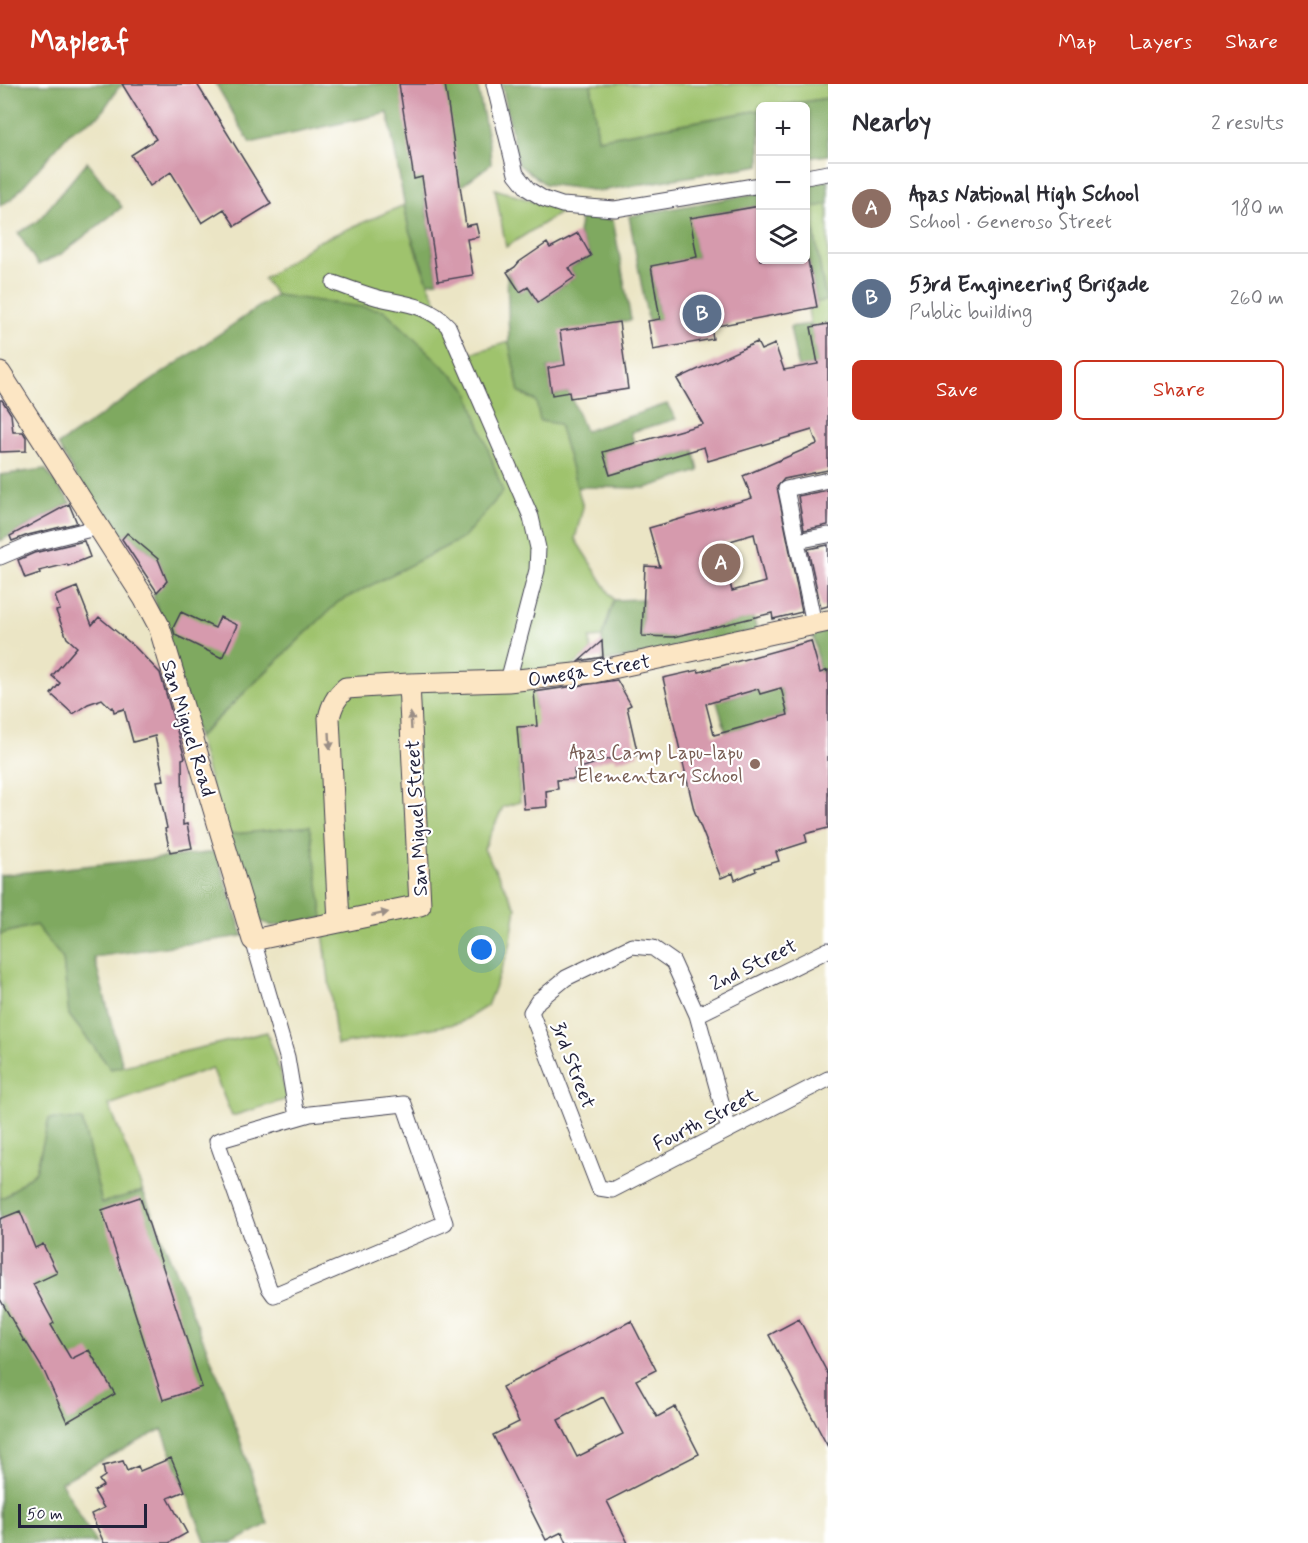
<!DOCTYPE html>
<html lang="en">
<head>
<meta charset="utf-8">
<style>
	body { margin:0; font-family:Mynerve,sans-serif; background:#f7f7f7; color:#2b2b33 }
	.controls { position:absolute; right:18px; top:18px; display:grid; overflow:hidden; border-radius:9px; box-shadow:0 2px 4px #0004 }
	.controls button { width:54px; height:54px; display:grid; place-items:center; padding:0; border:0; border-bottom:2px solid #e1e1e2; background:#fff; color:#2b2b33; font:30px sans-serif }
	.scale { position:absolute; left:18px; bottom:15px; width:129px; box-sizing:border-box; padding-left:6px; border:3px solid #22223b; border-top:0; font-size:16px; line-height:21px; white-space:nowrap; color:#22223b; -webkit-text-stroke:4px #fff; paint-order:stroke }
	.you { position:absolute; left:482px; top:866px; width:21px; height:21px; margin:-15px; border:4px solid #fff; border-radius:50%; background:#1a73e8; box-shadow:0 0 0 9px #1a73e833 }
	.badge { display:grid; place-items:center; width:39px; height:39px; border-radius:50%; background:#c8321e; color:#fff; font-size:20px; font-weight:700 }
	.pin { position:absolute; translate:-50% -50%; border:3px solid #fff; box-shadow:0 2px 6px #0006 }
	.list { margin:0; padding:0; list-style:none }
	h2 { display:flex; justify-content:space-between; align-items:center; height:78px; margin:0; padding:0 24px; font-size:26px }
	h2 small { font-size:20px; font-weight:400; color:#7c7c81 }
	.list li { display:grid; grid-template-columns:39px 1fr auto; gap:18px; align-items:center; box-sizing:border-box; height:90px; padding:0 24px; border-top:2px solid #e1e1e2 }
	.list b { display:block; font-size:22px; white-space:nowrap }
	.list p { margin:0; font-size:20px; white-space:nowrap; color:#7c7c81 }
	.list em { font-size:20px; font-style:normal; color:#7c7c81 }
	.actions { display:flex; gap:12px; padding:18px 24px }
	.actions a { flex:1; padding:14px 0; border:2px solid #c8321e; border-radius:9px; text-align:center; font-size:21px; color:#c8321e }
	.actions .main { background:#c8321e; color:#fff }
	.icon { flex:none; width:33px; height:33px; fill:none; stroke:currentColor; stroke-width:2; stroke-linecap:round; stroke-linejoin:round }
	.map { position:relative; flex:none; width:828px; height:1459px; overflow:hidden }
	header { display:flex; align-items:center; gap:36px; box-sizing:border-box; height:84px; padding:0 30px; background:#c8321e; color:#fff }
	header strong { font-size:28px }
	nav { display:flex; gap:33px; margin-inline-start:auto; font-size:21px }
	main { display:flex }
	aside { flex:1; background:#fff }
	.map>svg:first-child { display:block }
	.green { fill:#9fc36d; stroke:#607254; stroke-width:1.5 }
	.forest { fill:#7fa960; stroke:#50664e; stroke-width:1.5 }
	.building { fill:#d69aad; fill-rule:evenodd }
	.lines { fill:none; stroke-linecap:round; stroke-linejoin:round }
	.street-casing { stroke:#403f50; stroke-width:17 }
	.secondary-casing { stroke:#403f50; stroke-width:23 }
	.street { stroke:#fff; stroke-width:15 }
	.secondary { stroke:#fce6c4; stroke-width:21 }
	.oneway { fill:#9a8e86 }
	.education-dot { fill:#8d6e63; stroke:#fff; stroke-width:2 }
	.labels { text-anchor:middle; stroke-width:4.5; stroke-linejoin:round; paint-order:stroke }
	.street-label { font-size:20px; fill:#22223b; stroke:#fff }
	.education-label { font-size:20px; fill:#785e54; stroke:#fff; text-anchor:end }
</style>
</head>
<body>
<header>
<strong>Mapleaf</strong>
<nav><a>Map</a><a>Layers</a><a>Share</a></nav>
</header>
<main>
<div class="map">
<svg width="828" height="1459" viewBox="0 0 828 1459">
	<rect width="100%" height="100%" fill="#fff"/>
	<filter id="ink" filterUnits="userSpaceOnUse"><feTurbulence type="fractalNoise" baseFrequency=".0167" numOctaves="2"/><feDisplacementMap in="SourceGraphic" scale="12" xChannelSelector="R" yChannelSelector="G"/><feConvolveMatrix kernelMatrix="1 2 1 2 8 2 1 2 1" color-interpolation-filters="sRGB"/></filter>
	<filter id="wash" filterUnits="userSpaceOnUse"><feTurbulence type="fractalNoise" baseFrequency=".008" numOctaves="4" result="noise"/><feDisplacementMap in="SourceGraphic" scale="24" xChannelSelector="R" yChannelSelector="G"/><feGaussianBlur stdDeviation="1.35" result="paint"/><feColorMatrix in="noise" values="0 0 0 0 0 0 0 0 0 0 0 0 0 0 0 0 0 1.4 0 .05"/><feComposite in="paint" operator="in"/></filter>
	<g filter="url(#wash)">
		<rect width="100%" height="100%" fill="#ebe5c5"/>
		<path class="green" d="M591,0H828V14L778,22H760V26L598,55Z
			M495,105L563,127L506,163Z
			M828,120V240L811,243L808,225L817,223L816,218L826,216L810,124Z
			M404,121C413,174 438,225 465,271L509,258L519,308L536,317L559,340L583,423L575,455L614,516L602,553L590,554L591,567L571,584L543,586L534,608L535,624L546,623L547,643H517L520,718L503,723L484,765L516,824L510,863L487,922L460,939L337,961L310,743L225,751L198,654L338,518L463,454L467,305L384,227L276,211L264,195L315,159Z
			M36,841L63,875L69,931L111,985L267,948L288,1015L232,1032L212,984L109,1021L143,1107L102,1119L82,1037L49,1035L36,1087L6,1112L0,1114V850Z"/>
		<path class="forest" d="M0,0H122L123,1L118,4L100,31L70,48L13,114L0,122Z
			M216,0H477L490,64L491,80L460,103L424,110L438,197L428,198L409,146L388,29L250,59Z
			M502,0H591L598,55L760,26V81L600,107L545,100L518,80Z
			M828,14V71L806,74V22H778Z
			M87,78L122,123L61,170L38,181L18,149L37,138Z
			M828,96V120L810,124L826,217L816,218L806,161V101Z
			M760,109V122L691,134L697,173L651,183L659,229L724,217L729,240L711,243L708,226L648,237L629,132Z
			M581,132L613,136L631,236L619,238L565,281L548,284L552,311L569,308L585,347L667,320L676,335L631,348L634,359L603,368L609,390L694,366L699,387L646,404L577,403L559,340L540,337L536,317L519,308L509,258L507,188L520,208L528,203L538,218L575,193L569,184L591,172L578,149Z
			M276,211L384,226L467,305L503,408L463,454L338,518L198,653L153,511L167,497L158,475L127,449L116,462L58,361Z
			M811,240L818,280L798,284L790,243Z
			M45,385L71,419L0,457V391Z
			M643,515L642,552L675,553L753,533L757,547L603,578L602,553L614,516Z
			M828,545V586L820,589L813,549Z
			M715,584L724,615L758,605L781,604L787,629L772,636L726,648L707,585Z
			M310,742L323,834L272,842L253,834L225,751Z
			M216,768L243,852L94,873L123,982L111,985L69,931L63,875L36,841L0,850V791Z
			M49,1035L82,1036L102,1119L143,1107L222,1302L268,1440L233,1459H206L162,1345L61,1398L96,1459H0V1114L6,1112L36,1087Z"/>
		<g id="blocks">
			<path class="building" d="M122,0H197L271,120L235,142L224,125L202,139L171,88L150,102L131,71L156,55Z
				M399,0H445L466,142L476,140L479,153L467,155L473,191L438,197L422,93L414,95Z
				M760,122V176H808L817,223L711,243L713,255L653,266L648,237L660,235L651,182L697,173L690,134Z
				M578,149L591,172L569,184L575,193L538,218L528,203L520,208L507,188L515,183L519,178L547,159L550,164Z
				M619,238L628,305L570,314L569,308L552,311L548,284L565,281L560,247Z
				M828,240V386L784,395L777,403L802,528L773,535L772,529L674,553L642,552L645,482L660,483L649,444L752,414L743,392L817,360L812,346L708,377L704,363L610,391L603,368L703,340L677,295L757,258L761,266L775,260L784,286L818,280L811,243ZM754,450L765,498L732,507L720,460Z
				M0,316H2L11,330L13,348H23L26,353V367L0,368Z
				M828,406V441L804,446L798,412Z
				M69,420L77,439L28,451L12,457L10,452Z
				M127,449L158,475L167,497L157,508L122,455Z
				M84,457L90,473L68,482L67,480L39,487L40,489L25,494L18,476L34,469Z
				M828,461V522L821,524L808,465Z
				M77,503L92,541L99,533L135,563L160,589L185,674L182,675L183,741L187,740L192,764L170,768L165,745L167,744L157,697L164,696L155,652L133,658L124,625L114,628L113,623L111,624L102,615L88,620L73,630L51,610L60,599L52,592L77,563L67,554L56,527L60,526L55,512Z
				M181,528L215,544L220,533L237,541L222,574L175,551L173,544Z
				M602,557L603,573L579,577Z
				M811,557L820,589L828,586V744L805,750L807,758L776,768L779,777L755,784L756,787L735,796L733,789L721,794L694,726L663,594L698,586L699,588ZM781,604L788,631L714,651L706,620L758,605L760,610Z
				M617,596L631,621L627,623L638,671L616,677L615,673L574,686L575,695L557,696L558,705L546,707L547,723L524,725L517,643L537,642L534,608Z
				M140,1113L202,1303L163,1316L102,1126Z
				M20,1127L35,1164L43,1160L57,1189L33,1200L54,1239L51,1241L71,1275L89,1266L115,1310L67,1338L44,1287L25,1256L24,1257L0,1215V1135Z
				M799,1235L828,1290V1363L769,1251Z
				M631,1237L656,1286L636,1296L657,1333L675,1323L699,1370L607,1417L628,1459H567L562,1448L546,1456L493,1351L519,1338L502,1303ZM603,1313L623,1350L577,1373L558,1336Z
				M171,1374L185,1407L168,1414L187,1449L169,1459H104L91,1430L104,1424L94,1407L103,1402L99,1396L105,1392L103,1382L123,1377L127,1387L138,1382L140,1387Z"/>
		</g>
	</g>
	<g filter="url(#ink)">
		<use href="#blocks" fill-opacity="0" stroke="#403f50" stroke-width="1.5"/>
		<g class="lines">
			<defs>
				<path id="street" d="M494,0L516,90L528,105L544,115L562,121L615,125L760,101
					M806,93L828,89
					M334,199C349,204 364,210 379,214C406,220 428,221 448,242L531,433L538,464L537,486L508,597
					M797,457L828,451
					M0,473L31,460L99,443
					M814,540L786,405L828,396
					M253,856L287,973L297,1033
					M697,931L828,866
					M404,1020L445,1139L274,1211L269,1204L217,1057L310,1030Z
					M729,1046L697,931L673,878L653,864L632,862L566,894L538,917L531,928L599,1104L612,1106L828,995"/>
				<path id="secondary" d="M0,289L144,514L159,542L253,856L420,821L409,600
					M339,838L329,634C332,621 336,613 346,604L409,600L508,597L594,588L828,537"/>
			</defs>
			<use href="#street" class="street-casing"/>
			<use href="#secondary" class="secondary-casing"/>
			<use href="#street" class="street"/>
			<use href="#secondary" class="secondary"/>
		</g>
		<defs><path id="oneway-solid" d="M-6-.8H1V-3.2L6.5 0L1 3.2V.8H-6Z" transform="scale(1.5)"/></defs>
		<g class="oneway">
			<use href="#oneway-solid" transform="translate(411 637) rotate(-93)"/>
			<use href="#oneway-solid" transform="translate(330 657) rotate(87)"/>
			<use href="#oneway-solid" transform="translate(380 830) rotate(-12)"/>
		</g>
	</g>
	<circle class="education-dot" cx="755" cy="680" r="6"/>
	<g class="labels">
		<g class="street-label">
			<text transform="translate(589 586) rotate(-9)" y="7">Omega Street</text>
			<text transform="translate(189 644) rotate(73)" y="7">San Miguel Road</text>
			<text transform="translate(416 734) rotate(-93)" y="7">San Miguel Street</text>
			<text transform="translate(753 880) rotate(-26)" y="7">2nd Street</text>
			<text transform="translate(574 981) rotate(69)" y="7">3rd Street</text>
			<text transform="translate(705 1035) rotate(-27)" y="7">Fourth Street</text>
		</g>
		<g class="education-label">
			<text x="743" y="675">Apas Camp Lapu-lapu<tspan x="743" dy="23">Elementary School</tspan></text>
		</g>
	</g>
</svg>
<div class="controls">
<button>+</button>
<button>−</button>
<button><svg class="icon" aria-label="layers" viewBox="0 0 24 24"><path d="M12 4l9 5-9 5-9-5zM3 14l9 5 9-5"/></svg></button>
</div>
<div class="scale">50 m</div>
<div class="you"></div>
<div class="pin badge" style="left:721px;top:479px;background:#8d6e63">A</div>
<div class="pin badge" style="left:702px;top:230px;background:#5c6f8a">B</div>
</div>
<aside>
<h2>Nearby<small>2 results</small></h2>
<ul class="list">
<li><span class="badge" style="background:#8d6e63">A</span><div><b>Apas National High School</b><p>School · Generoso Street</p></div><em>180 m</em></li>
<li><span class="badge" style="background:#5c6f8a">B</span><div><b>53rd Engineering Brigade</b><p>Public building</p></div><em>260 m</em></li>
</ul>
<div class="actions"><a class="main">Save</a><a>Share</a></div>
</aside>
</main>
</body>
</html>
